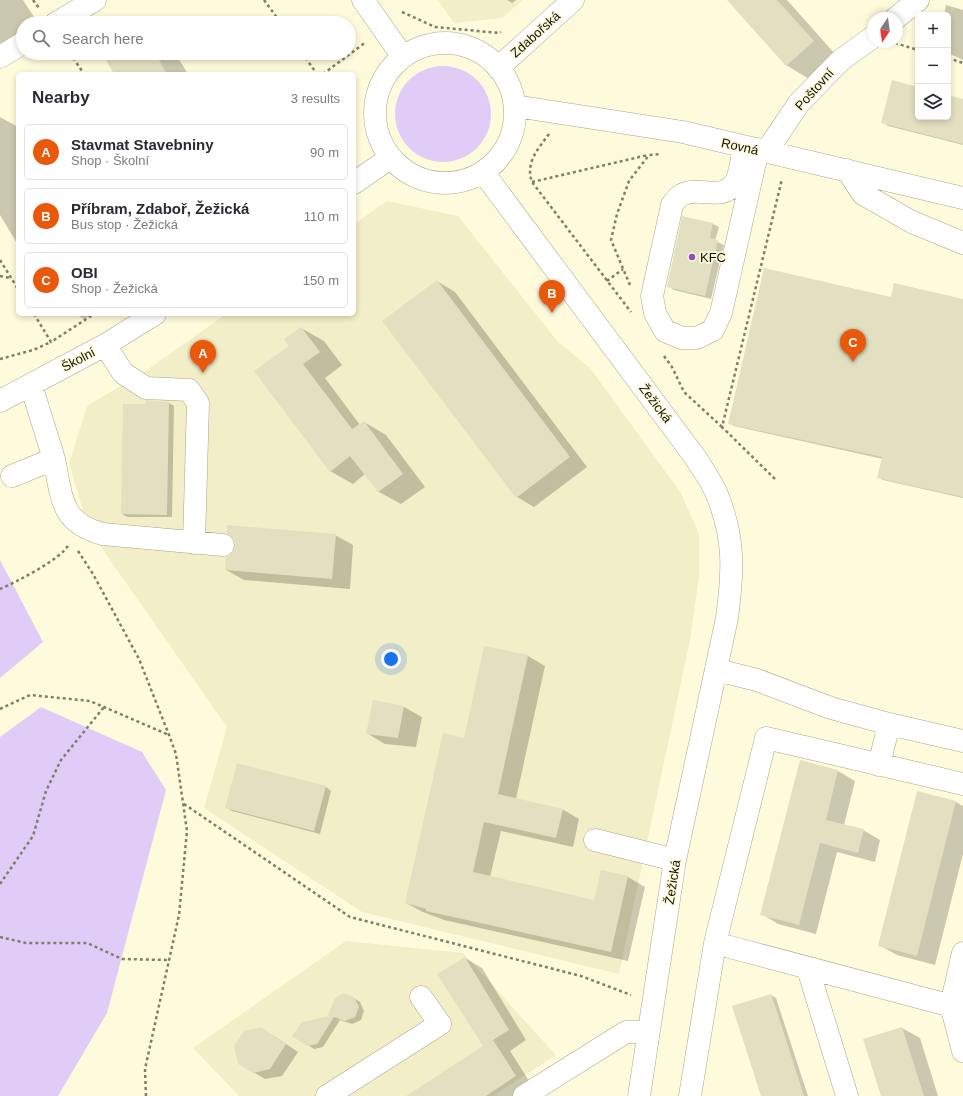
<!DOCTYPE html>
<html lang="en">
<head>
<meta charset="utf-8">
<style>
	body { margin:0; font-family:Arial,sans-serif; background:#f7f7f7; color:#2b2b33 }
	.controls { position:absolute; right:12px; top:12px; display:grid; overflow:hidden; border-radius:6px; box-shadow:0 2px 6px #0003 }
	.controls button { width:36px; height:36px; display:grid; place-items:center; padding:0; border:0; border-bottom:1px solid #e1e1e2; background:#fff; color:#2b2b33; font:20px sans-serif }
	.compass { position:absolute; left:867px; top:12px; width:36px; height:36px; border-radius:50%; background:#fff; box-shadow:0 2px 6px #0003; rotate:193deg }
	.you { position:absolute; left:391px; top:659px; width:14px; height:14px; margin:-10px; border:3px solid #fff; border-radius:50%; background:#1a73e8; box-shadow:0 0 0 6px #1a73e833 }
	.badge { display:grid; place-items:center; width:26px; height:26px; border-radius:50%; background:#ea580c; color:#fff; font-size:13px; font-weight:700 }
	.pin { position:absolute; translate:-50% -33px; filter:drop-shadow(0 1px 2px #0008) }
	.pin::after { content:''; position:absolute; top:21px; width:14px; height:12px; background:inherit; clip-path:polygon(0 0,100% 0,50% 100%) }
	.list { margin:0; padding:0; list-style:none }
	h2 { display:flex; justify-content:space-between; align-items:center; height:52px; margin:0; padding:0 16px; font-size:17px }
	h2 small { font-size:13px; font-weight:400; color:#7c7c81 }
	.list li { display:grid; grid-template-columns:26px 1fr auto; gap:12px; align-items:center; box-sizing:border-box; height:56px; margin:0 8px 8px; padding:0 8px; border:1px solid #e1e1e2; border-radius:6px }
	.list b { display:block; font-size:15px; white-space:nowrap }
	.list p { margin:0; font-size:13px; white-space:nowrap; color:#7c7c81 }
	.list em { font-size:13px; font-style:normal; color:#7c7c81 }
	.icon { flex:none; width:22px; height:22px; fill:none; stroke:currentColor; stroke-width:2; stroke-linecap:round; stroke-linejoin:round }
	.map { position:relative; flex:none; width:963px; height:1096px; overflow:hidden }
	.search { position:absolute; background:#fff; box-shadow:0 2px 6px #0003; left:16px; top:16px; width:340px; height:44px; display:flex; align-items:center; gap:10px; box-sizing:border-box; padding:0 14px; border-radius:22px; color:#7c7c81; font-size:15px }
	.panel { position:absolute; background:#fff; box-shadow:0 2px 6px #0003; left:16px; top:72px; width:340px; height:244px; border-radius:6px }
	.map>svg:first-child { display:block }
	.built { fill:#f2eec7 }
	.green { fill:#e0ccf7 }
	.shadow { fill:#0003 }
	.building { fill:#e3e0c1 }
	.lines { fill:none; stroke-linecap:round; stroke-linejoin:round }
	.minor-casing { stroke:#a9a689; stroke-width:23 }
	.path { stroke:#807e6a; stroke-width:2.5; stroke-dasharray:3 3; stroke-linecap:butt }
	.minor { stroke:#fff; stroke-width:22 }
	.poi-dot { fill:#8d4dc3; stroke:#fefbdc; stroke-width:1.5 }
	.labels { text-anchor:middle; stroke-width:3.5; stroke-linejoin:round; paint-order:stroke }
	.street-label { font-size:13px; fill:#121006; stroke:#fefbdc }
	.poi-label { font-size:13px; fill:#121006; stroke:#fefbdc; text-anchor:start }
</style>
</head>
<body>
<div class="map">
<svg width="963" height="1096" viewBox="0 0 963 1096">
	<rect width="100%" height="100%" fill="#fefbdc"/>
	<path class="built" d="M438,0H523L502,18L454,23Z
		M387,201L458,216L558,342L590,368L681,493L699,534V577L690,640L619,974L362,912L204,808L227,727L89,530L69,464L87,406L147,370L226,314H354V224Z
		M346,941L463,953L556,1055L493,1096H239L193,1048Z"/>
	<path class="green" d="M395 114a48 48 0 1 1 96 0a48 48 0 1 1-96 0Z
		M0,560L43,642L0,678Z
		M41,707L142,752L166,790L107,1013L58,1096H0V737Z"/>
	<path class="shadow" d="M0,0H23L38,23H23V39L0,49Z
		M507,0H516L512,3Z
		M728,0H787L836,55L809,79L786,65Z
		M946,5L963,10V60L948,53V15H944Z
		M133,19L140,23H127Z
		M103,53H175L188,74H116Z
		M918,88V117H948V96L963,100V145L888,126L882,122Z
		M0,117L18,127V245L0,215Z
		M683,217L713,224L719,227L715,241L724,245L711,299L674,290L668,286Z
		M437,281L455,292L587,467L534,507L517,497Z
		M963,300V498L883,480L878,477L883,459L734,426L729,423Z
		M75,314H92L84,319Z
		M301,328L324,341L342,365L325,378L360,425L364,422L386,435L425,487L401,504L379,492L365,474L353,484L330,471L290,346Z
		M169,403L174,406L172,517H127L122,514L146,405Z
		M335,535L353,545L350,589L244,580L226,570Z
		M485,647L528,656L545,666L516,799L562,809L579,819L573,847L501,831L490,877L595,901L602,871L628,877L645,887L628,961L444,920L423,912L406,903L465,740Z
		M374,701L404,707L422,717L416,747L385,744L368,734Z
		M800,762L838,771L855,781L844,825L863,830L880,840L875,862L837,852L816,934L778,924L762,914Z
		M238,764L326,787L331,791L320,834L232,811L226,807Z
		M918,792L956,802L963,806V854L935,965L897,955L879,945Z
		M465,958L482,968L526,1040L510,1051L533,1087L519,1096H408L485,1047Z
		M771,995L776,998L808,1096H762Z
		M354,998L360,1002L364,1011L361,1020L352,1024L340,1020L323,1047L314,1049L308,1045L332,1016Z
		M902,1028L920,1038L938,1096H882Z
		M273,1035L298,1052L282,1076L265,1079L253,1072Z"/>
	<path class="building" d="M727,0H777L814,41L786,66Z
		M102,53H155L167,74H114Z
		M892,80L918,87V117H948V95L963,99V144L881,123Z
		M682,216L713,223L710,238L718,240L705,296L667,287Z
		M764,268L891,297L894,283L963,299V497L877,478L882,457L728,424Z
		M437,280L570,457L516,498L382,321Z
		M301,327L320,352L303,364L352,429L364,421L403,474L378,492L350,456L330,472L254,371L289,346L284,339Z
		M146,400L169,402L167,515L121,514L123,404H145Z
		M227,525L336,534L332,579L225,570L226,557L233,552L235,546L234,539L227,534Z
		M484,646L528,655L498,794L563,809L556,838L484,822L473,872L594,900L601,870L628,876L611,952L426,911V909L405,903L443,733L464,738Z
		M373,700L404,706L398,738L366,734Z
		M800,760L838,770L826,820L864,829L858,853L820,843L799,925L760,915Z
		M237,763L326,786L314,831L225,808Z
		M917,791L956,801L917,956L878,946Z
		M465,957L509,1030L493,1040L516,1076L486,1096H406L483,1046L437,974Z
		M344,993L354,997L359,1007L355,1017L345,1021L334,1017L317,1044L307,1046L292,1036L302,1022L330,1016L328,1015L335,998Z
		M771,994L779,1018L804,1096H761L732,1006Z
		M261,1027L286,1044L270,1069L253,1073L238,1064L234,1046L244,1031Z
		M902,1027L924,1096H881L863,1039Z"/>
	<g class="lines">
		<defs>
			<path id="minor" d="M363,0L403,57
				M896,18L918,0
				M56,23L95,0
				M375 113a70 70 0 1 1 140 0a70 70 0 1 1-140 0Z
				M0,57L23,43
				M498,68L573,0
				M515,106L683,132L963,198
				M744,147C742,156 740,176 735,183C721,203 698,184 680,196C677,198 674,202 672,205L652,296L655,313L665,331L682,338H697L713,330L721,313L758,149
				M766,152L799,103L841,60L873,37
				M847,170L863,194L912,222L963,243
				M483,172L695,457C703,470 713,483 718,497C735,540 733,573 727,618L675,860L639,1096
				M354,183L390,158
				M105,345L123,373L146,388L189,390L198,403L194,543
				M0,401L105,345L155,314
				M54,459C62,497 60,523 103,534L223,545
				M12,476L54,459L31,385
				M717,670L757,680L831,708L889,724L963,741
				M879,765L889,724
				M595,840L675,860
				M715,943L766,738L963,784
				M963,953L951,1005L963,1051
				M808,969L847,1096
				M327,1096L440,1024L421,997
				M524,1096L626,1032H648
				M690,1096L715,943L963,1009"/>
		</defs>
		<use href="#minor" class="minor-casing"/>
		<path class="path" d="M33,0L39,8
			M264,0L281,23
			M402,12L435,27L499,33L501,32
			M895,43L918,50
			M70,53L84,74
			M302,53L317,74
			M948,58L963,63
			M323,74L366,42
			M549,134C538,149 525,163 532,182L631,312
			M532,182L648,155
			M0,260L18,289
			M0,276L10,278
			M607,281L623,269
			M630,285L611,240L617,214L629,181L649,155L661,154
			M34,314L51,342L94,314
			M664,356L672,367L684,392L722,427
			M0,359L33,350L51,342
			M775,479L722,427L782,179
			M78,551L93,574L139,659L169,735L176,754L187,831L179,915L145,1069L146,1096
			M0,589C16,582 62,559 69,544
			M0,709L30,695L90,701L169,735
			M184,804L350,917L581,976L631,995
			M0,884L33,836L46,791L61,760L104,707
			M0,937L26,943H87L122,959L169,960"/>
		<use href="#minor" class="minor"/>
	</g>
	<circle class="poi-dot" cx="692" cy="257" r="4"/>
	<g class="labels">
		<g class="street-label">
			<text transform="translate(535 34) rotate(-42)" y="5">Zdabořská</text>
			<text transform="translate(814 89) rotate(-48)" y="5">Poštovní</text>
			<text transform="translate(740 146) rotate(13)" y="5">Rovná</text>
			<text transform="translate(78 359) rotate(-28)" y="5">Školní</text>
			<text transform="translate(656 403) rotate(53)" y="5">Žežická</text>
			<text transform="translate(672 882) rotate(-81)" y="5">Žežická</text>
		</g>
		<g class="poi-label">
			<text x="700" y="262">KFC</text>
		</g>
	</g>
</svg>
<div class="controls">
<button>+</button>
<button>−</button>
<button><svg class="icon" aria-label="layers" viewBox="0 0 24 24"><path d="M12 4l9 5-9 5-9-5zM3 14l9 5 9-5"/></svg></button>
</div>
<svg class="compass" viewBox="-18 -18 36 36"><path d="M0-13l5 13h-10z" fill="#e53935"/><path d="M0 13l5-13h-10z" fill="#7c7c81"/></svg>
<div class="you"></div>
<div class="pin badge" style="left:203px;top:373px">A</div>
<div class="pin badge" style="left:552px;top:313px">B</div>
<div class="pin badge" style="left:853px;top:362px">C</div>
<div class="search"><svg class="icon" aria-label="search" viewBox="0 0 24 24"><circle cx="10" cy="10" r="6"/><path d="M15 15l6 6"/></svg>Search here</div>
<section class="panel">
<h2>Nearby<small>3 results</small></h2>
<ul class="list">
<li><span class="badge">A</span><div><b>Stavmat Stavebniny</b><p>Shop · Školní</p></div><em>90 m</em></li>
<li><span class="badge">B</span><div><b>Příbram, Zdaboř, Žežická</b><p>Bus stop · Žežická</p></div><em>110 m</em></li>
<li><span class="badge">C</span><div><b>OBI</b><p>Shop · Žežická</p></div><em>150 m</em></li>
</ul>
</section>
</div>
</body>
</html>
